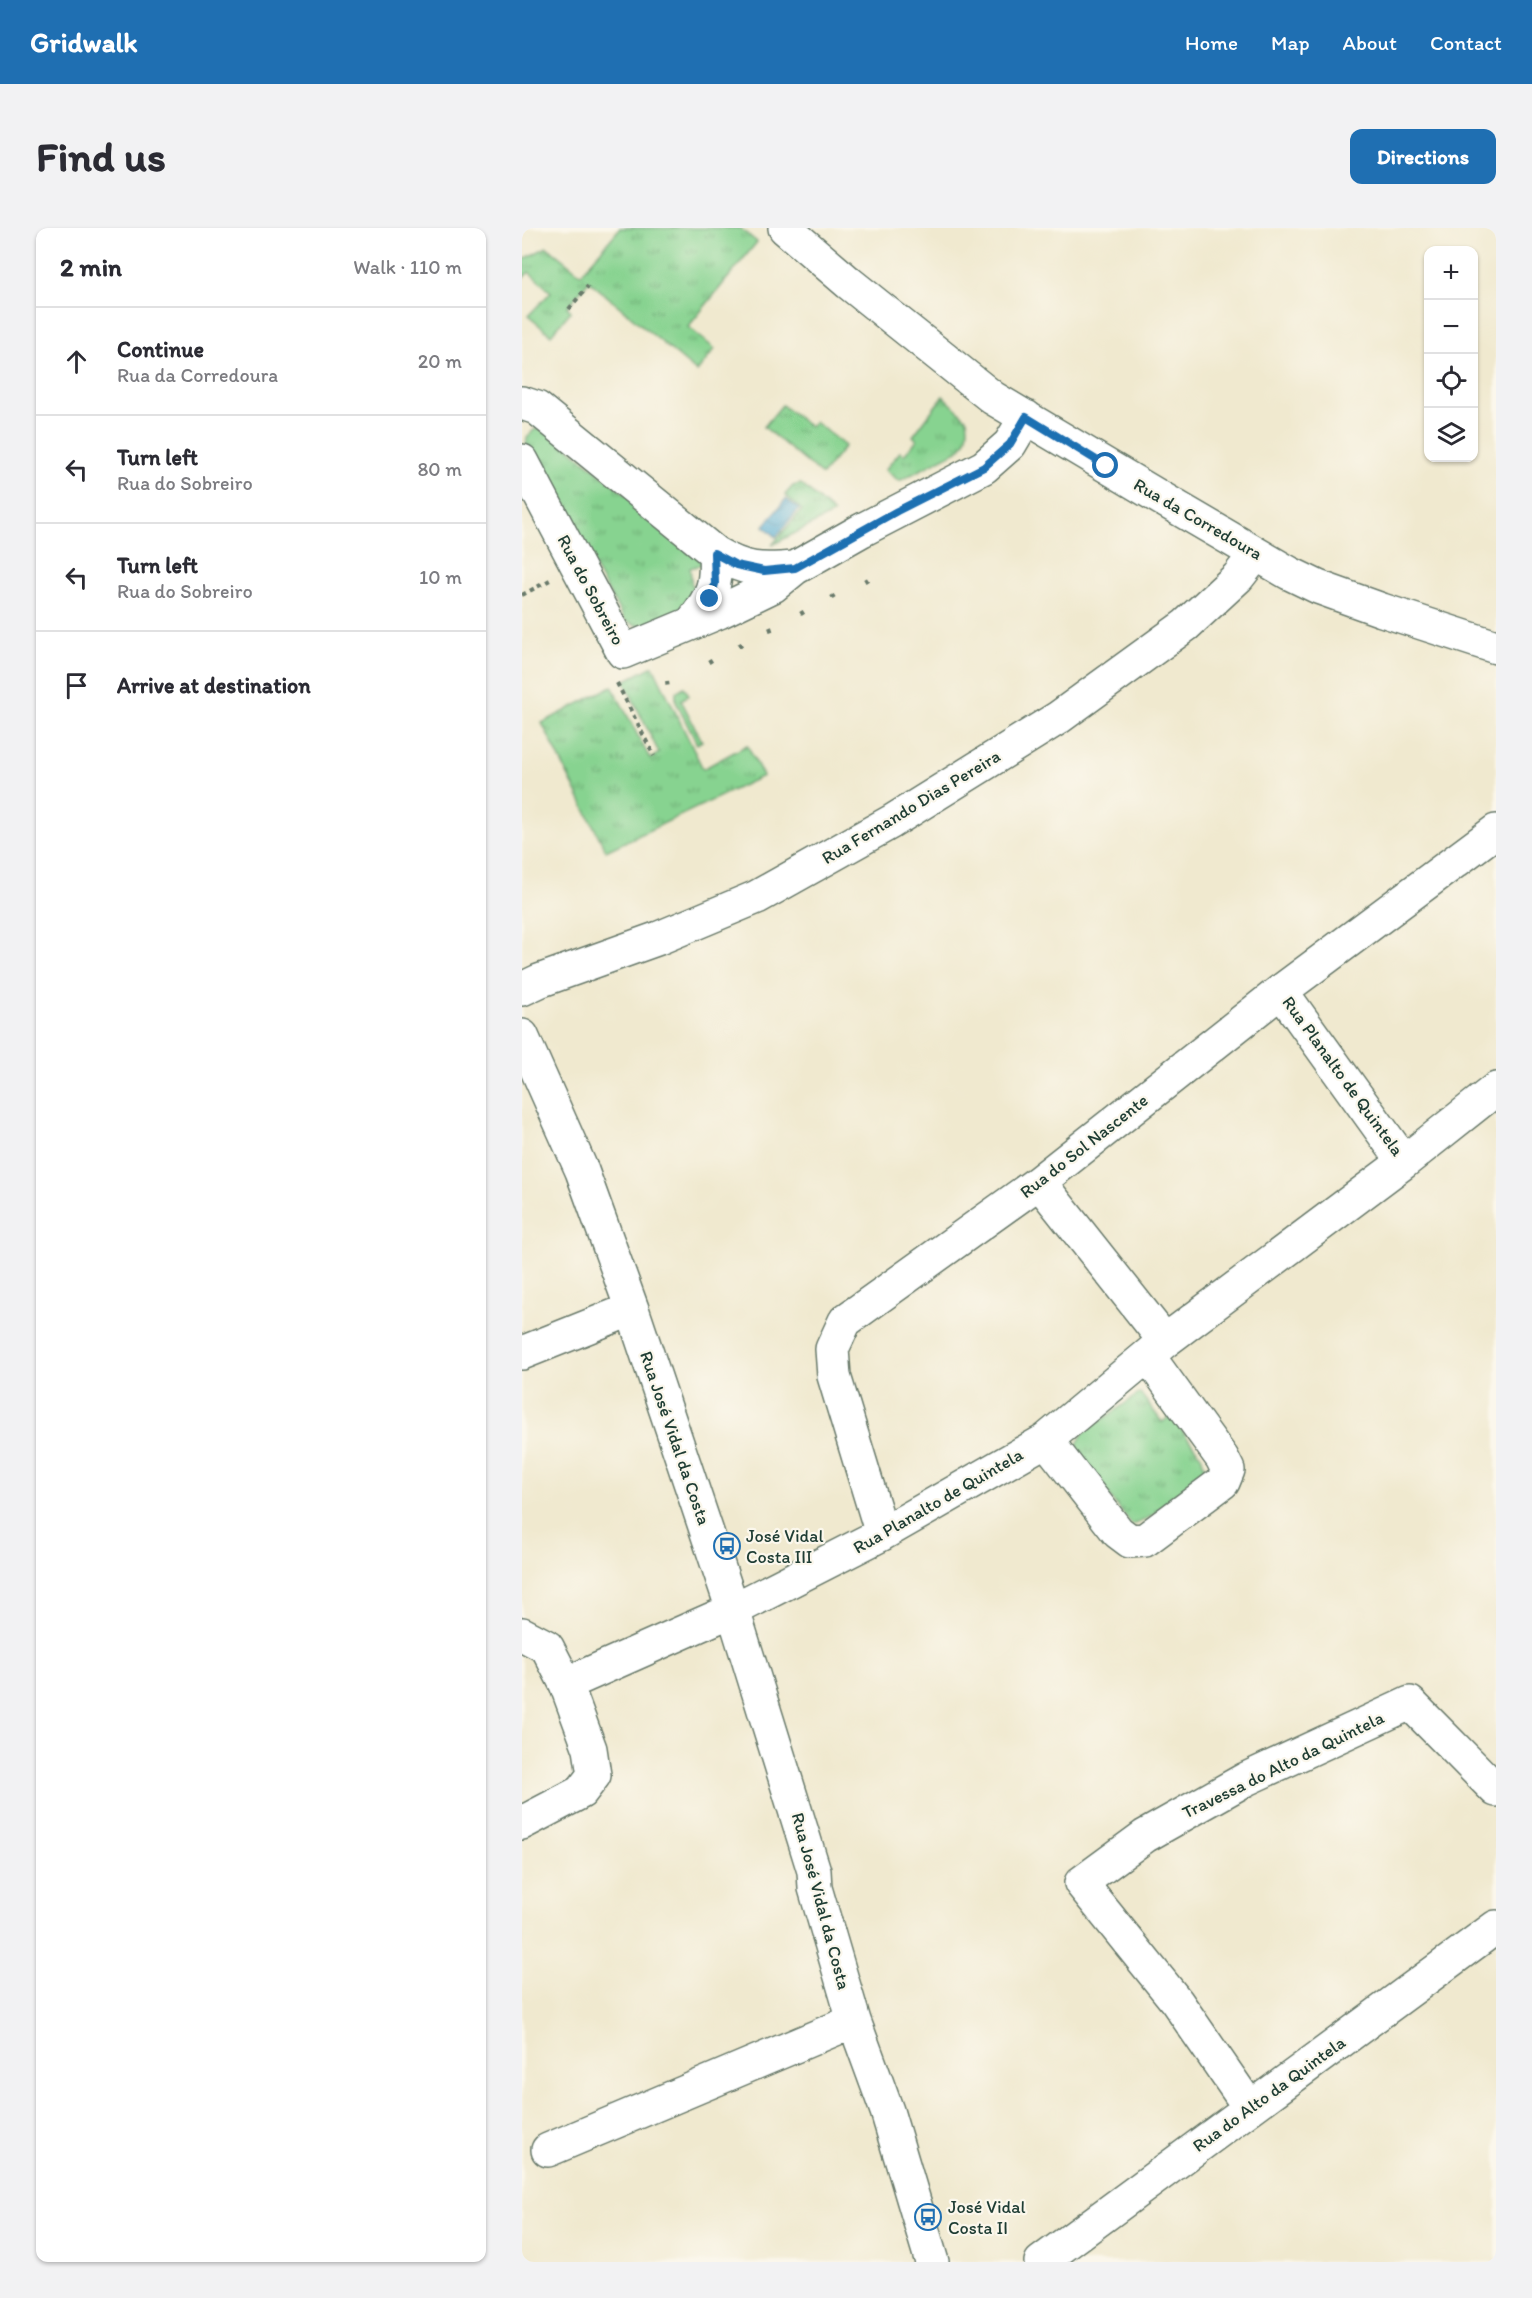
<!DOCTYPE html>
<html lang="en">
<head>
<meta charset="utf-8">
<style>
	body { margin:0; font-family:Itim,sans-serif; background:#f2f2f3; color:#2b2b33 }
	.controls { position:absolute; right:18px; top:18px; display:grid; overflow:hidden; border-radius:12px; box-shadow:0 2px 4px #0004 }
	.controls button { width:54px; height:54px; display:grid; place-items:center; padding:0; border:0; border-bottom:2px solid #e1e1e2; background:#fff; color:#2b2b33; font:30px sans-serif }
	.stop { position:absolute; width:18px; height:18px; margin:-14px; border:4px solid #1f6fb2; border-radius:50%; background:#fff }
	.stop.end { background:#1f6fb2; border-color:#fff; box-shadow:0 2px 6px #0008 }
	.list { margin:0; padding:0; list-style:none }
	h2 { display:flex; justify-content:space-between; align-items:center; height:78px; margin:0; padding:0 24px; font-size:26px }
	h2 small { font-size:20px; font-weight:400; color:#7c7c81 }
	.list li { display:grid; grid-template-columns:39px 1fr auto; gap:18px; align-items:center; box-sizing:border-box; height:108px; padding:0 24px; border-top:2px solid #e1e1e2 }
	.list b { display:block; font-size:22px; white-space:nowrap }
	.list p { margin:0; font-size:20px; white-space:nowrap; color:#7c7c81 }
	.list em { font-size:20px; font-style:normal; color:#7c7c81 }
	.icon { flex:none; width:33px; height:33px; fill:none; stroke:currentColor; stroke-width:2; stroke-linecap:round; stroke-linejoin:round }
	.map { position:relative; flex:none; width:974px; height:2034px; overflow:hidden; border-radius:12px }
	header { display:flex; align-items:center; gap:36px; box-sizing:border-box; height:84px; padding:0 30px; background:#1f6fb2; color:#fff }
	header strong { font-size:28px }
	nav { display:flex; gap:33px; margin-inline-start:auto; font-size:21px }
	.intro { display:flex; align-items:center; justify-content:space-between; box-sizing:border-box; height:144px; padding:0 36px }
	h1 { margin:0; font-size:42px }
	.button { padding:15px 27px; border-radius:12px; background:#1f6fb2; color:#fff; font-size:21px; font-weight:700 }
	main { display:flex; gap:36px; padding:0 36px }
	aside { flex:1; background:#fff; border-radius:12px; box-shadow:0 2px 4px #0004 }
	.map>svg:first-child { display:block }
	.grass { fill:url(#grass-tufts); stroke:#538862; stroke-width:1.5 }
	.water { fill:url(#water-waves); stroke:#397482; stroke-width:1.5 }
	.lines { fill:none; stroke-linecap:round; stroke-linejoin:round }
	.street-casing { stroke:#68796a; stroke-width:36 }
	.path { stroke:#68796a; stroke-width:4; stroke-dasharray:4.5 4.5; stroke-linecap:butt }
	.street { stroke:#fff; stroke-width:33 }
	.route { stroke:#1f6fb2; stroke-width:8 }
	.labels { text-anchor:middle; stroke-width:4.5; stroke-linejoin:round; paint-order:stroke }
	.street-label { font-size:18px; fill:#1f3d34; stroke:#fbf7ec }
	.poi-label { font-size:18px; fill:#1f3d34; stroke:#fbf7ec; text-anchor:start }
</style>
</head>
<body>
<header>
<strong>Gridwalk</strong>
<nav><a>Home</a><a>Map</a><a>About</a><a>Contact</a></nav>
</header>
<div class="intro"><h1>Find us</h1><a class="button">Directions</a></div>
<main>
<aside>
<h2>2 min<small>Walk · 110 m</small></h2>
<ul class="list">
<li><svg class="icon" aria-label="ahead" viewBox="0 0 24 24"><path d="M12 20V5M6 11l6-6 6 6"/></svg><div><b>Continue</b><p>Rua da Corredoura</p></div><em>20 m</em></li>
<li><svg class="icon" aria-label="left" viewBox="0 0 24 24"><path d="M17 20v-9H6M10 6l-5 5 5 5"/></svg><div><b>Turn left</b><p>Rua do Sobreiro</p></div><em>80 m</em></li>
<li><svg class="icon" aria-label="left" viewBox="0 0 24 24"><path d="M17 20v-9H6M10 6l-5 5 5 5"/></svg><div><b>Turn left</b><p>Rua do Sobreiro</p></div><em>10 m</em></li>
<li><svg class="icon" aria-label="arrive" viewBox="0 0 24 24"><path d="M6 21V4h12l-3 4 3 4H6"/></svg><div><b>Arrive at destination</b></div></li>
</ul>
</aside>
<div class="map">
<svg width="974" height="2034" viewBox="0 0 974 2034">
	<defs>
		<pattern id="grass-tufts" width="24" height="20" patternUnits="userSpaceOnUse" patternTransform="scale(1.5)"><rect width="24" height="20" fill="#87d390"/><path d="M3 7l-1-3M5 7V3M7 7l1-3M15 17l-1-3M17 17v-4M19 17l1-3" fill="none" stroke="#6eac76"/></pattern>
		<pattern id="water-waves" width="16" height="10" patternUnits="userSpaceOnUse" patternTransform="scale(1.5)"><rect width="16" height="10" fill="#53aad0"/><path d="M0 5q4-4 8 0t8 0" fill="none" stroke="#448caa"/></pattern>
	</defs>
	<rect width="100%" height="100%" fill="#fbf7ec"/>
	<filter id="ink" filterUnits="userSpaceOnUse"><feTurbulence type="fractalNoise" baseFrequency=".0167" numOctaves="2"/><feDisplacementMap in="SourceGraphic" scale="12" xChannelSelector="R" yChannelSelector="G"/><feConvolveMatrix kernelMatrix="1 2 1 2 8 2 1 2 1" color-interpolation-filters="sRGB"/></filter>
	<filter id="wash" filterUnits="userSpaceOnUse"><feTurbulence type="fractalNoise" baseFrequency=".008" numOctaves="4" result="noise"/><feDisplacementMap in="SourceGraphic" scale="24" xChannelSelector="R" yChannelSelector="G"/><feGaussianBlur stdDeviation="1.35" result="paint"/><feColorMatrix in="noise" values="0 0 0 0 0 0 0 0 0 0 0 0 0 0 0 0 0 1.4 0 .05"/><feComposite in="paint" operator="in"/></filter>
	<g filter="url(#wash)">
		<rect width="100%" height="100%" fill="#f0e9cf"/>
		<path class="grass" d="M98,0H218L235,14L166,99L193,121L175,144L67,53L45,79L49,83L29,107L6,88L29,64L7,44L0,51V32L25,19L59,46Z
			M421,168L445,191C447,203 446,213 437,222L377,253L363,242L378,224L382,227L395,212L391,208Z
			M260,177L288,199L293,194L323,218L300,247L242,199Z
			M13,201L25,202L178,327L179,337L168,340L170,358L180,357L174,374L134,398H116L103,393L4,219L5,209Z
			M279,256L312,285L250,317L280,282L263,267L271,258Z
			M131,438L181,541L225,517L241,548L84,623L20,495L90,458L128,531L137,525L102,453Z
			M162,459L167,467L159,472L180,513L175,516L154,474V464Z
			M618,1165L640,1194L649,1188L679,1227L683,1241C672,1260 631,1291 610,1297L556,1229L555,1216L561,1205Z"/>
		<path class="water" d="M264,271L277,281L254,309L242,298Z"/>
	</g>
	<g filter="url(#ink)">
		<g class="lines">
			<defs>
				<path id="street" d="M263,0L327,55L471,170L632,266L767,345L796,359L860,382L974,419
					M0,175L15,180L193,325C224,343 238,343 273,340
					M0,233L101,424L197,384L251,358L273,340L340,302L462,239L488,216L504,189
					M172,392C191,367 195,357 193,325
					M0,761L17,753L137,710L235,669L369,594L536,490L664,397L716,349L734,326
					M759,763L882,934
					M0,808L60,943L110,1081L211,1382L292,1643L293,1660L332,1793L365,1883L410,2034
					M517,954L643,1113
					M0,1125L110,1081
					M524,1212L596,1304L608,1313L623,1312L701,1254L706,1242L700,1230L626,1128
					M360,1306L312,1148L310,1121L323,1093L517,954L759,763L974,603
					M0,1406L25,1419L44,1456L68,1521L72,1547L59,1564L0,1595
					M44,1456L211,1382L360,1306L524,1212L643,1113L882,934L974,861
					M728,1880L655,1774L559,1655L623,1608L724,1551L888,1475L974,1562
					M26,1922L332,1793
					M519,2034L974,1699"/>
			</defs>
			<use href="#street" class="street-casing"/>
			<path class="path" d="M47,81L66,58
				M343,350L346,355
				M0,367L28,352
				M310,367L313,372
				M279,383L282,388
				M248,399L250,405
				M217,415L220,420
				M187,431L190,436
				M145,453L146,460
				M95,455L132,528"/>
			<use href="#street" class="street"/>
		</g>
	</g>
	<g class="lines" filter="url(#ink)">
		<path class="route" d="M188,371L193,356L192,325L214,337L242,343L273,340L375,283L462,239L488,216L504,189L584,238"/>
	</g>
	<defs>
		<symbol id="bus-ring" viewBox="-11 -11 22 22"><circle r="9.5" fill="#fbf7ec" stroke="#1f6fb2" stroke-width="1.5"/><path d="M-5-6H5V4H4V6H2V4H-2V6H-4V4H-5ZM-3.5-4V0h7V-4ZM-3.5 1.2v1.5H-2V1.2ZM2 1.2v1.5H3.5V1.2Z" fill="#1f6fb2"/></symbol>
	</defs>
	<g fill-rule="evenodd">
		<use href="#bus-ring" x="190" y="1303" width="30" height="30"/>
		<use href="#bus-ring" x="391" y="1974" width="30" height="30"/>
	</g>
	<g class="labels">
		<g class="street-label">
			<text transform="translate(676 291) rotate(30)" y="6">Rua da Corredoura</text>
			<text transform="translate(69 362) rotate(62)" y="6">Rua do Sobreiro</text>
			<text transform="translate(389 579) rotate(-31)" y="6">Rua Fernando Dias Pereira</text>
			<text transform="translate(821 848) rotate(54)" y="6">Rua Planalto de Quintela</text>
			<text transform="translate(562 918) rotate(-38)" y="6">Rua do Sol Nascente</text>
			<text transform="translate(153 1210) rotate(71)" y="6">Rua José Vidal da Costa</text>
			<text transform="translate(416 1273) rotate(-30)" y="6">Rua Planalto de Quintela</text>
			<text transform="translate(761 1537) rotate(-26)" y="6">Travessa do Alto da Quintela</text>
			<text transform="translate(299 1673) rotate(75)" y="6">Rua José Vidal da Costa</text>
			<text transform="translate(747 1866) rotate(-36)" y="6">Rua do Alto da Quintela</text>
		</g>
		<g class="poi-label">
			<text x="224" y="1314">José Vidal<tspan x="224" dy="21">Costa III</tspan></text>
			<text x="426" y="1985">José Vidal<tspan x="426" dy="21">Costa II</tspan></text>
		</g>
	</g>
</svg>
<div class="controls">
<button>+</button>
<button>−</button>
<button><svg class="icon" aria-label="locate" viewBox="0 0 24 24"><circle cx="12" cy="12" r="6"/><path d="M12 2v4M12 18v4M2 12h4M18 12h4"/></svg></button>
<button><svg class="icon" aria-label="layers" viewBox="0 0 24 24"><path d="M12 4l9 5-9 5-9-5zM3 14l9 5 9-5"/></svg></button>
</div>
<div class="stop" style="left:584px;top:238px"></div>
<div class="stop end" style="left:188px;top:371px"></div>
</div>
</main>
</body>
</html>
